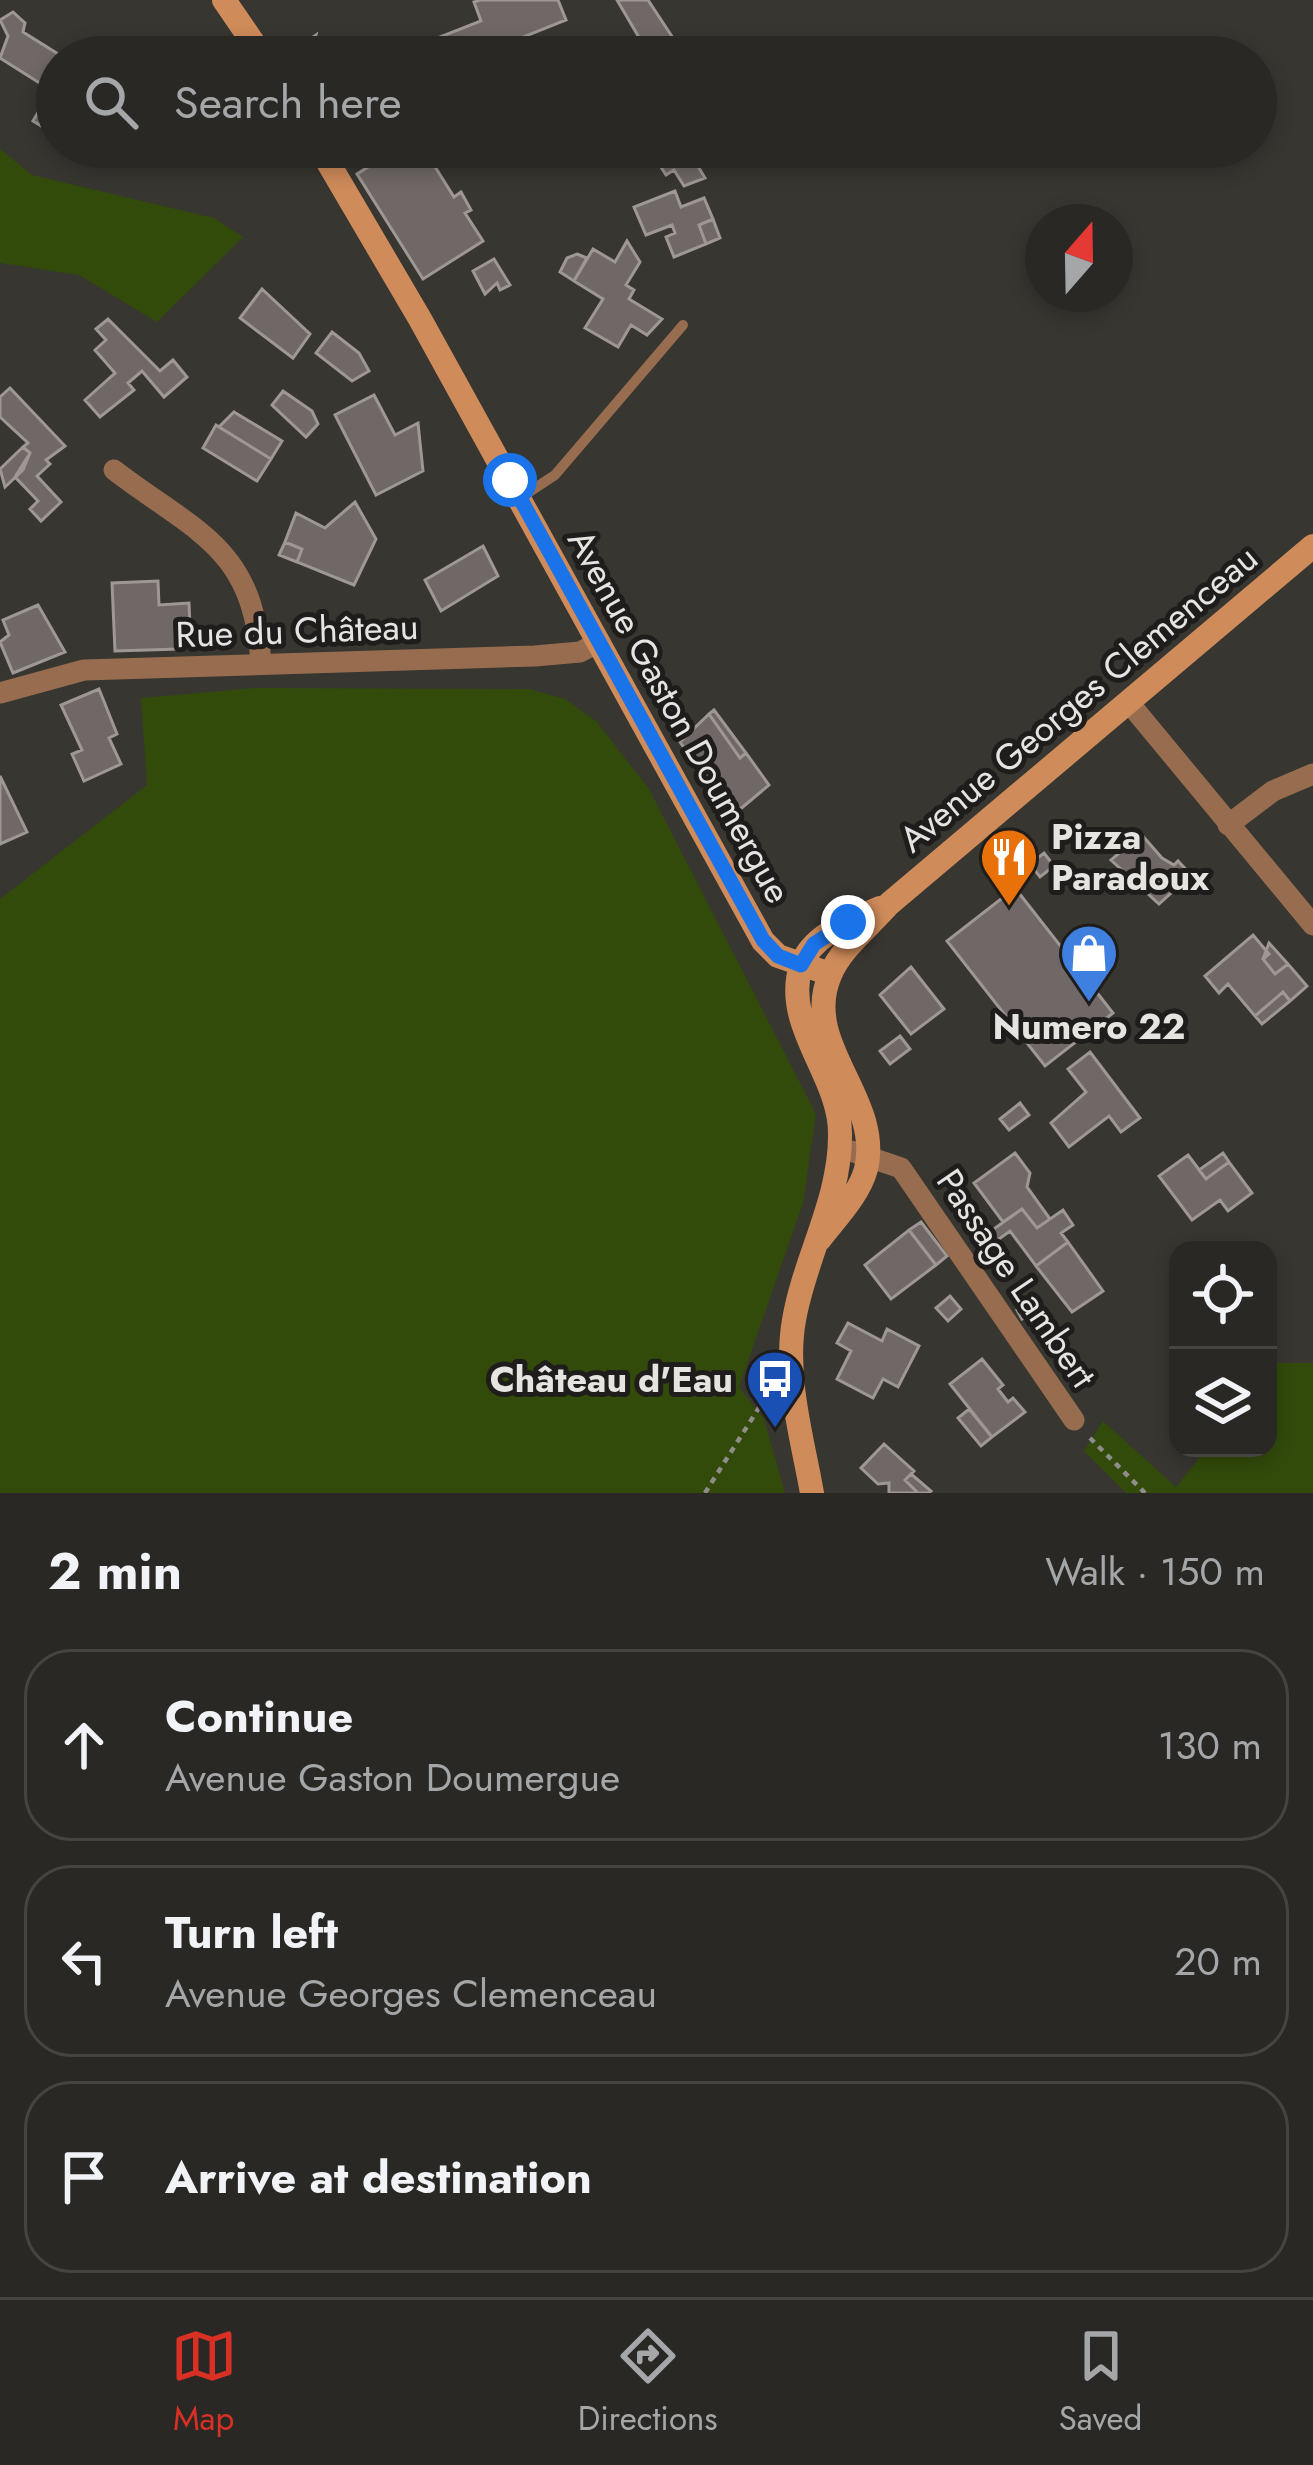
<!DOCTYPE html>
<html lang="en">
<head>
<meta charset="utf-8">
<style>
	body { margin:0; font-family:Jost,sans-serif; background:#353432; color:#f1f3f6 }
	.controls { position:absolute; right:36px; bottom:36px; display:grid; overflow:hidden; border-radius:24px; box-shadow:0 6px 18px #0003 }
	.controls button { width:108px; height:108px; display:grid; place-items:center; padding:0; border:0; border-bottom:3px solid #454442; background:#292825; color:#f1f3f6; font:60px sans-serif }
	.compass { position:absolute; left:1025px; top:204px; width:108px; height:108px; border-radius:50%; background:#292825; box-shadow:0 6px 18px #0003; rotate:20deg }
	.stop { position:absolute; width:36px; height:36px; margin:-27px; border:9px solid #1a73e8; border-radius:50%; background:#fff }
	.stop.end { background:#1a73e8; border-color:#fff; box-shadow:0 3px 12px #0008 }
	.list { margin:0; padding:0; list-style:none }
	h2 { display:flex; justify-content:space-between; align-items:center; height:156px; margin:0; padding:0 48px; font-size:51px }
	h2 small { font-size:39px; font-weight:400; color:#a5a6a7 }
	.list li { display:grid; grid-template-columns:78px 1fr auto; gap:36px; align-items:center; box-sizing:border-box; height:192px; margin:0 24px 24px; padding:0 24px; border:3px solid #454442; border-radius:48px }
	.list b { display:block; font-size:45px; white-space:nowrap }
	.list p { margin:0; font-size:39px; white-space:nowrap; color:#a5a6a7 }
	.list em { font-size:39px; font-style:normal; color:#a5a6a7 }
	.icon { flex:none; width:66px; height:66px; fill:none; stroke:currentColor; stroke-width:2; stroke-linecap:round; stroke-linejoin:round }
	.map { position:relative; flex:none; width:1313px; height:1493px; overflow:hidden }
	.search { position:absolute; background:#292825; box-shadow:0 6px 18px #0003; left:36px; right:36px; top:36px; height:132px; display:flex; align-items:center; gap:30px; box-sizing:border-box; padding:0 42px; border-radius:66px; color:#a5a6a7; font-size:45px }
	.sheet { height:804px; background:#292825 }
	nav { display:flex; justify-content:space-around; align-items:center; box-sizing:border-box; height:168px; border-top:3px solid #454442; background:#292825; font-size:33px; color:#a5a6a7 }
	nav a { display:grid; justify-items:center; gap:6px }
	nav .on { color:#d93025 }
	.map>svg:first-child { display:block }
	.green { fill:#324b0b }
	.building { fill:#6f6866; stroke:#9e9794; stroke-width:3 }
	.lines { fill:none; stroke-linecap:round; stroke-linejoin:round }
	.path { stroke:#8e8d89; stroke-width:4.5; stroke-dasharray:6 6; stroke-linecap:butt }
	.lane { stroke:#986d4f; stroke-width:10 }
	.street { stroke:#986d4f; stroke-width:21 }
	.secondary { stroke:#cf8b5a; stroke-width:24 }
	.route { stroke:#1a73e8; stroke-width:15 }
	.labels { text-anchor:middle; stroke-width:10; stroke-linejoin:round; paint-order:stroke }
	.street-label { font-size:36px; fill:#e5e4e1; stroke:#1e1d1b }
	.poi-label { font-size:36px; font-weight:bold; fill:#e5e4e1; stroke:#1e1d1b; text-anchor:start }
</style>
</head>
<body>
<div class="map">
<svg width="1313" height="1493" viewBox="0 0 1313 1493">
	<rect width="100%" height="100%" fill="#373631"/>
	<path class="green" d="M0,149L32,175L214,218L243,237L157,322L79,275L0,263Z
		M255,688L529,689L565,699L596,721L649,789L816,1114L803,1203L739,1387L764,1419L785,1493H0V899L147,785L141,698Z
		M1275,1363H1313V1493H1126L1084,1451L1103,1421L1176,1487L1207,1448H1268V1372Z"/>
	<path class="building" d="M480,0H558L566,20L503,45L502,40L474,57L469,53L443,57L437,44L429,47L427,42L481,21L474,2Z
		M617,0H648L673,38L665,43L674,57H638L634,51L644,46Z
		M13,12L25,23L23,32L63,57H57V94L0,58L8,36L0,20Z
		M316,35L314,43L327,57H284Z
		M47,97L57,103V111L46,129L33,121Z
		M400,147L412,158L418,154L425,166L432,162L454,197L461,192L471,210L465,213L483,241L423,279L357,174Z
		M648,147H710L693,158L705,178L684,186L674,170L666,175Z
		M675,191L681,207L704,198L713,219L699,225L706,244L674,257L666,237L675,233L672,225L646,235L634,207Z
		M713,219L720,238L706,244L699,225Z
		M627,241L640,262L626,285L634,290L629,299L662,319L647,335L631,325L618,347L585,328L603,299L574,281L593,249L615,262Z
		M577,254L587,258L574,281L560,272L567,258Z
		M494,259L510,285L500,290L497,283L485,294L473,271Z
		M262,289L310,334L293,358L240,318Z
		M108,319L160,371L173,360L187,377L164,397L142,371L128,383L134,390L100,417L85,400L115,373L95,350L106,340L96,329Z
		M332,332L359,353L369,371L352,381L316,353Z
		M10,388L65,446L46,460L50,464L37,476L61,502L41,521L30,509L38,501L15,477L30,453L23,447L28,443L0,417V397Z
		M283,391L312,411L318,424L306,437L272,405Z
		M374,395L395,435L418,423L423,471L376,495L335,415Z
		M234,412L282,441L271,459L219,427Z
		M216,425L271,459L257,481L203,448Z
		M23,447L30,453L23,470L5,487L0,469Z
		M355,502L376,539L354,585L297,562L302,549L285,542L296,513L325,528Z
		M285,542L302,549L297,562L279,555Z
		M483,546L498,576L441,611L425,580Z
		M158,581L159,605L189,603L190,627L178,628L179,649L115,651L112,583Z
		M38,605L65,652L13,673L0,642L9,635L3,620Z
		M99,689L117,734L109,738L121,764L84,781L72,754L82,750L61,705Z
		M714,710L746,753L740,758L709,714Z
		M709,714L740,758L746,753L769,785L732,816L680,742Z
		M0,776L27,832L0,844Z
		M1141,834L1162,858L1174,865L1178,861L1191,875L1159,904L1111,860Z
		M1044,853L1054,866L1040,877L1030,864Z
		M1015,888L1113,1013L1045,1066L947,941Z
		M1253,935L1269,954L1263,959L1275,974L1288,964L1307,986L1290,1001L1283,992L1255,1016L1228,984L1219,993L1205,976Z
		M1269,943L1288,964L1275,974L1263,959Z
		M911,967L944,1009L911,1034L880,995Z
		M1283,992L1290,1001L1262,1024L1255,1016Z
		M900,1036L910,1049L890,1064L880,1051Z
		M1090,1052L1140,1118L1121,1132L1109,1116L1069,1147L1051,1123L1086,1092L1068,1069Z
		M1020,1103L1029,1115L1009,1130L1000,1119Z
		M1015,1153L1030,1173L1027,1187L1050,1219L1037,1228L1022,1209L1003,1222L974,1183Z
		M1223,1153L1229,1162L1206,1179L1199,1170Z
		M1188,1155L1206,1179L1229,1162L1252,1193L1228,1211L1220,1200L1192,1220L1159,1176Z
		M1022,1209L1037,1228L1063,1210L1073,1225L1061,1233L1068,1242L1036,1266L1010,1231L988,1247L981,1238Z
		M921,1222L947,1256L936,1265L909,1230Z
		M909,1230L936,1265L891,1299L865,1265Z
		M1068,1242L1103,1291L1072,1312L1036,1266Z
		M950,1296L961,1309L948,1321L936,1308Z
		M1035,1297L1042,1308L1022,1319L1017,1310Z
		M848,1323L882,1341L887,1329L919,1346L898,1387L883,1379L873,1398L837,1379L851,1351L837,1343Z
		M982,1359L1003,1385L998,1389L1008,1402L1013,1398L1025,1412L992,1437L950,1384Z
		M969,1409L992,1437L981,1446L958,1418Z
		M884,1444L914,1471L905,1480L918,1493H889V1483L878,1484L861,1468Z
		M911,1474L931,1491L929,1493H918L905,1480Z"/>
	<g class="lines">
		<path class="path" d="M1090,1438L1145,1493
			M705,1493L767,1395"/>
		<path class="lane" d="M520,498L555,475L683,325"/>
		<path class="street" d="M114,470C196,533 254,546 261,664
			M0,693L84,670L535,656L580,652L597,643
			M1130,704L1313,925
			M1228,825L1273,791L1313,774
			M851,1151L901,1168L1074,1420"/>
		<path class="secondary" d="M224,0L263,57
			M319,147L420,319L763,941L778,956L830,974
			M820,1239C836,1218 859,1195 866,1169C883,1098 800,1045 830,975C841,948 870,926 889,904L1313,546
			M812,1493C802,1437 784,1376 794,1320C805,1256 841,1199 840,1133C840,1075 782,1025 801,966C811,934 853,920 880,908"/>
	</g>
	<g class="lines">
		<path class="route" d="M510,480L763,940L778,956L801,965L814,944L848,922"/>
	</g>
	<defs>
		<symbol id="restaurant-pin" viewBox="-11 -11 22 30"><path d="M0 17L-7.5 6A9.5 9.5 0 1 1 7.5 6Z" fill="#e8710a" stroke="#1e1d1b"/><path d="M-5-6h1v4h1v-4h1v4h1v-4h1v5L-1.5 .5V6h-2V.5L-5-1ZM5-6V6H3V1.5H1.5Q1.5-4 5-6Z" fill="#fff"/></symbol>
		<symbol id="shop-pin" viewBox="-11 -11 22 30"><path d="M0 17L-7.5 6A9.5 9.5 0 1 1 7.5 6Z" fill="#3f7fe0" stroke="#1e1d1b"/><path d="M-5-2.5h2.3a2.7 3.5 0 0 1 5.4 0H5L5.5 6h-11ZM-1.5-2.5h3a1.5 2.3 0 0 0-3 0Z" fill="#fff"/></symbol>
		<symbol id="bus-pin" viewBox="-11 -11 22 30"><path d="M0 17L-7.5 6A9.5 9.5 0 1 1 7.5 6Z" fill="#1a4fb4" stroke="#1e1d1b"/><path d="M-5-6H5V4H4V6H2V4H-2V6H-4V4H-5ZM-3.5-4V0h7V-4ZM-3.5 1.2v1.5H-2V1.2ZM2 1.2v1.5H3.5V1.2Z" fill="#fff"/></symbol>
	</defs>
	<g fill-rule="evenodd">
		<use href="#restaurant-pin" x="976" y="824" width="66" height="90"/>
		<use href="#shop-pin" x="1056" y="920" width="66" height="90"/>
		<use href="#bus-pin" x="742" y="1346" width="66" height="90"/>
	</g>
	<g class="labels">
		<g class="street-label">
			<text transform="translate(297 630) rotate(-2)" y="13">Rue du Château</text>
			<text transform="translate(1078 698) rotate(-40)" y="13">Avenue Georges Clemenceau</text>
			<text transform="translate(680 716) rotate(61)" y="13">Avenue Gaston Doumergue</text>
			<text transform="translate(1017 1278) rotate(56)" y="13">Passage Lambert</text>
		</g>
		<g class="poi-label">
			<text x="1051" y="849">Pizza<tspan x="1051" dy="41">Paradoux</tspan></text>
			<text x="1089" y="1039" text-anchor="middle">Numero 22</text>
			<text x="733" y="1392" text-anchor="end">Château d'Eau</text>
		</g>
	</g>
</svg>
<div class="controls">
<button><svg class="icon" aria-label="locate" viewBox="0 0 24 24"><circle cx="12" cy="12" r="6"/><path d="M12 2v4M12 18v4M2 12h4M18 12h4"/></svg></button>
<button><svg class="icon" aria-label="layers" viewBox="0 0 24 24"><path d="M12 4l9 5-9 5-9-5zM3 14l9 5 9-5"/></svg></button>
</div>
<svg class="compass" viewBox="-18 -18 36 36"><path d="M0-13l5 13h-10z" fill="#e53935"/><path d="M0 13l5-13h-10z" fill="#a5a6a7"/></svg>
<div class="stop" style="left:510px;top:480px"></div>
<div class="stop end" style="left:848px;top:922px"></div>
<div class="search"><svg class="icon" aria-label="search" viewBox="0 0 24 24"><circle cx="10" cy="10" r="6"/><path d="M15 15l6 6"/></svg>Search here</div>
</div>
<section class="sheet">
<h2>2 min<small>Walk · 150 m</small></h2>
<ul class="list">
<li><svg class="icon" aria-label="ahead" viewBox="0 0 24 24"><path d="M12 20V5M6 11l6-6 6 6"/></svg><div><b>Continue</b><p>Avenue Gaston Doumergue</p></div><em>130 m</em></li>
<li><svg class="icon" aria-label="left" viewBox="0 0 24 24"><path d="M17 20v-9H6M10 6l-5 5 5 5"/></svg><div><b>Turn left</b><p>Avenue Georges Clemenceau</p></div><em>20 m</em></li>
<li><svg class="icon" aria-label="arrive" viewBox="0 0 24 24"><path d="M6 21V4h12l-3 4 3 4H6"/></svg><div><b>Arrive at destination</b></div></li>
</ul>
</section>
<nav>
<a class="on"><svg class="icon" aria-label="map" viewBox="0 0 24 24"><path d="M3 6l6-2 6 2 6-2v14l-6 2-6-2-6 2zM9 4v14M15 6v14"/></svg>Map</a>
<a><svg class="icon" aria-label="directions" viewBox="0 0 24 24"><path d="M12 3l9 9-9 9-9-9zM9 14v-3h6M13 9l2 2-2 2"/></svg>Directions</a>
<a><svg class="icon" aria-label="saved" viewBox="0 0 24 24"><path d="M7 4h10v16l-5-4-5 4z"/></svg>Saved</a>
</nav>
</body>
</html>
